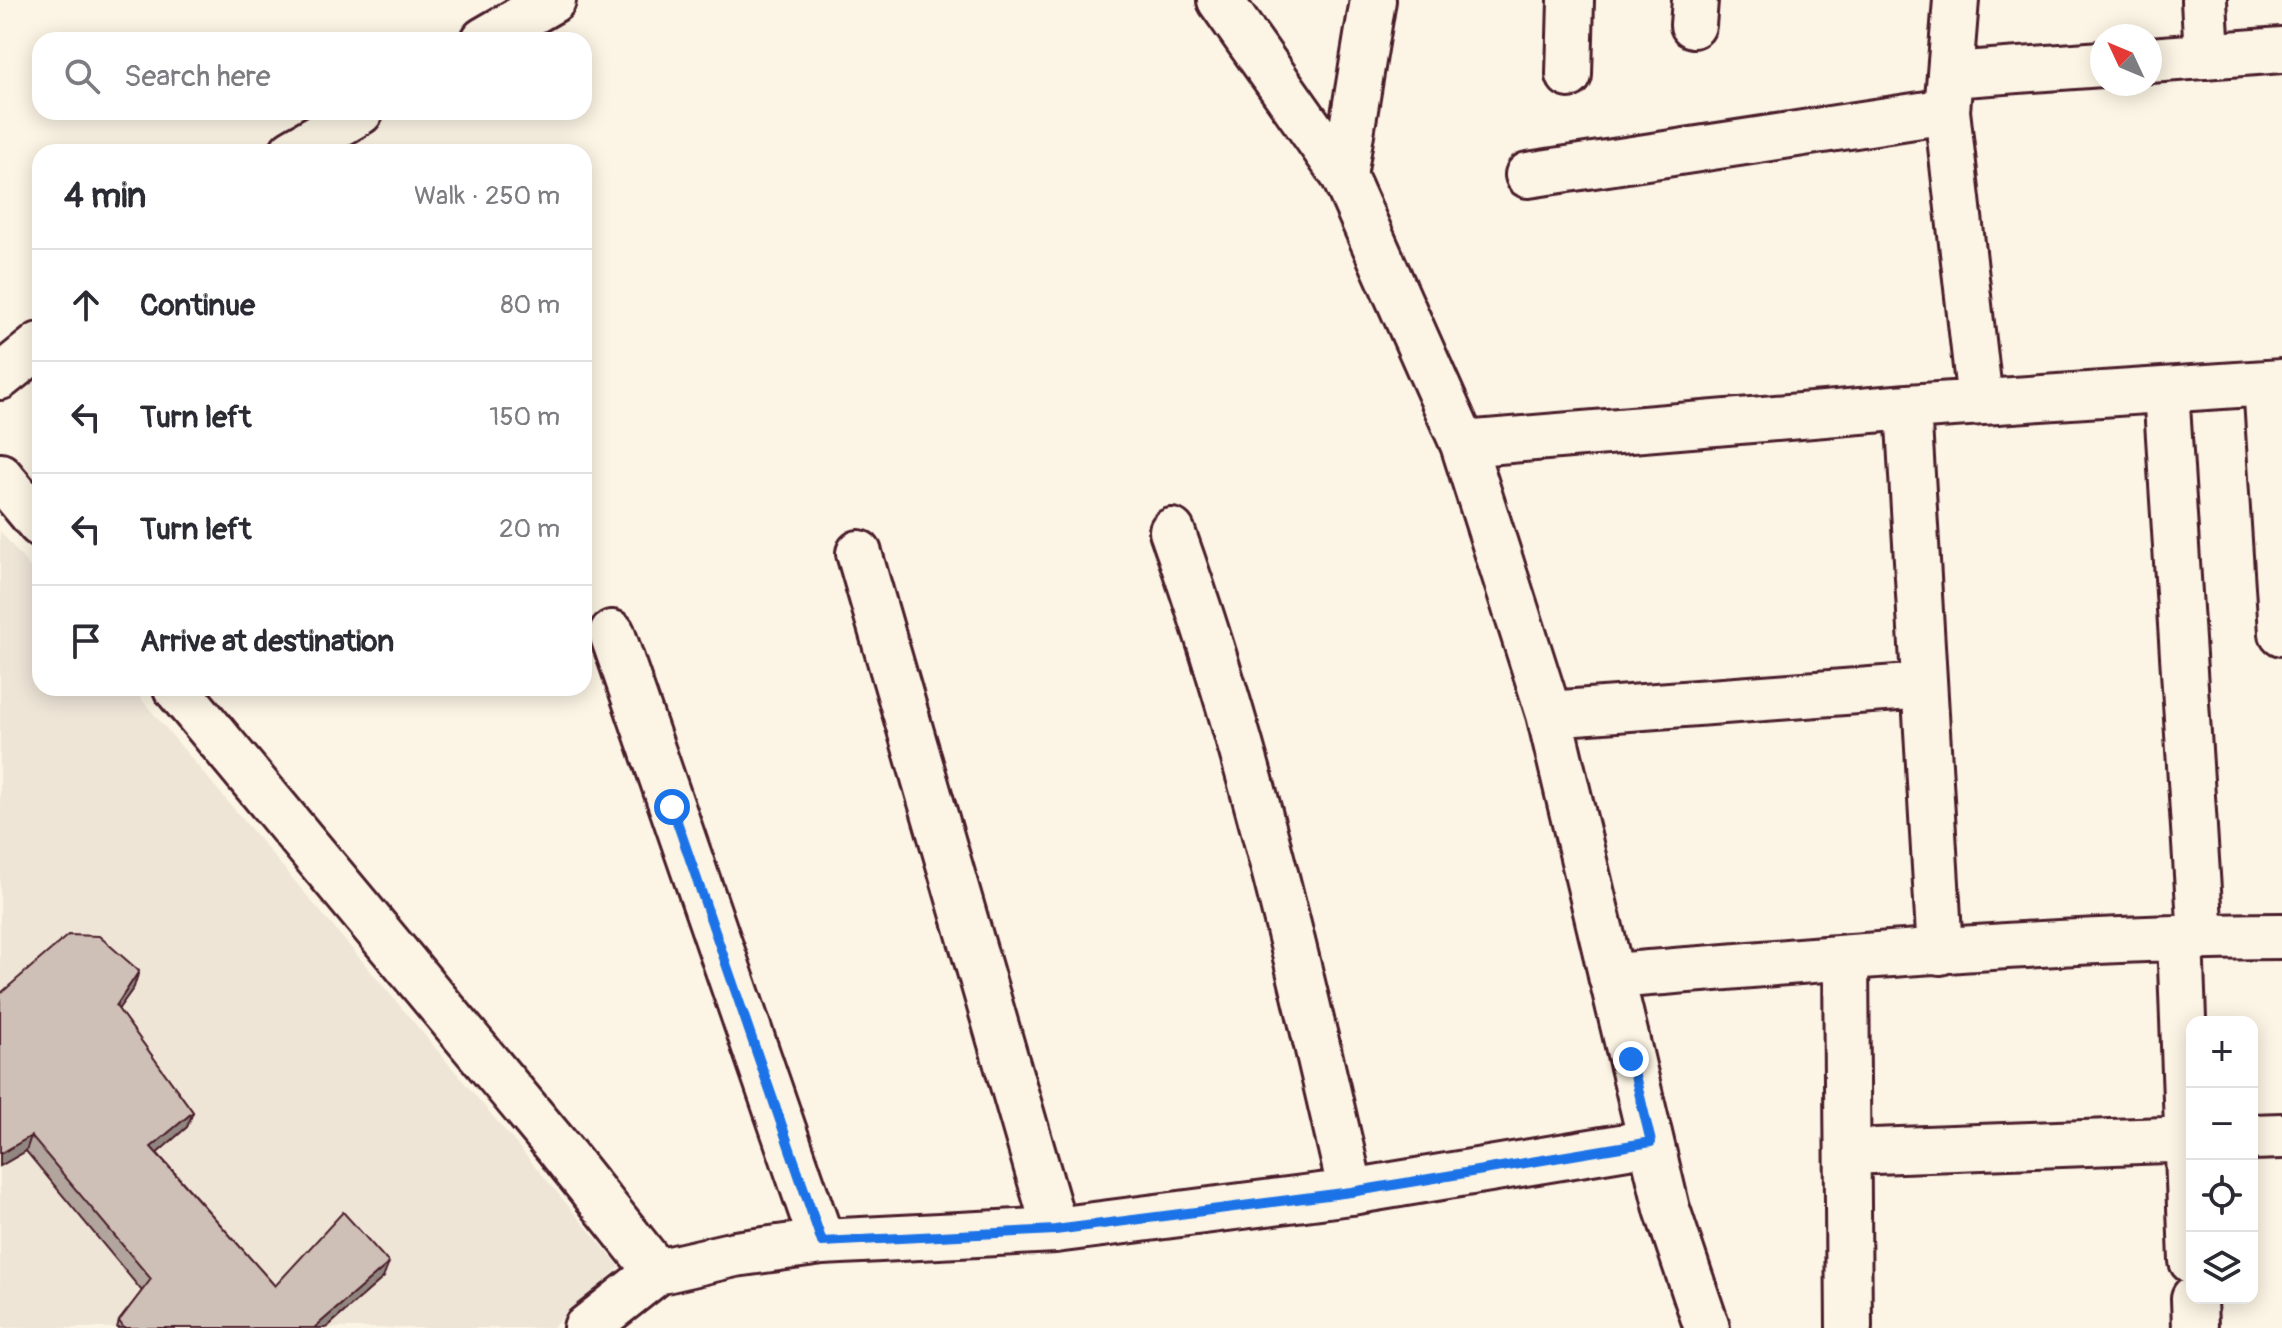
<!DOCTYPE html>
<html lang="en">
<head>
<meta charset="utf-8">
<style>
	body { margin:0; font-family:Pangolin,sans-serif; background:#f2f2f3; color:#2b2b33 }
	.controls { position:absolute; right:24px; bottom:24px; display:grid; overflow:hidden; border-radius:16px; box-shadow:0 4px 20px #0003 }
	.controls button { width:72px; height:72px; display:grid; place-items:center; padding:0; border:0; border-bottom:2px solid #e1e1e2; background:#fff; color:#2b2b33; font:40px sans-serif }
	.compass { position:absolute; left:2090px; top:24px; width:72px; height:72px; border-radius:50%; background:#fff; box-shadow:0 4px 20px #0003; rotate:314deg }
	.stop { position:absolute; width:24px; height:24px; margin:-18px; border:6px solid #1a73e8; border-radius:50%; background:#fff }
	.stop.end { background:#1a73e8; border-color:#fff; box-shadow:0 2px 8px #0008 }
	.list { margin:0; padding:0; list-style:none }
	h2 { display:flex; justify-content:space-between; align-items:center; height:104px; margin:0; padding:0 32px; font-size:34px }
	h2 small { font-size:26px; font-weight:400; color:#7c7c81 }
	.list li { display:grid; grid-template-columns:52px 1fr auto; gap:24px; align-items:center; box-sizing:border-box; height:112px; padding:0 32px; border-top:2px solid #e1e1e2 }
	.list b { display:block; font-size:30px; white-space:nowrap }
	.list em { font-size:26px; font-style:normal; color:#7c7c81 }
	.icon { flex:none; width:44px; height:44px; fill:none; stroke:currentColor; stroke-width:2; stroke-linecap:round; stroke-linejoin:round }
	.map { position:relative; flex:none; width:2282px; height:1328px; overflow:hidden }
	.search { position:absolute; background:#fff; box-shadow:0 4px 20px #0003; left:32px; top:32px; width:560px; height:88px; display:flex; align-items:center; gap:20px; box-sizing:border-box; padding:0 28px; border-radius:24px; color:#7c7c81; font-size:30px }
	.panel { position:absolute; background:#fff; box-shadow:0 4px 20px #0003; left:32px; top:144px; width:560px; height:552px; border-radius:24px }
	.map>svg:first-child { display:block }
	.built { fill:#eee5d7 }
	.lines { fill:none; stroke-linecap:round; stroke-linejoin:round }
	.street-casing { stroke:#4a1f2b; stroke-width:50 }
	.secondary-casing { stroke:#4a1f2b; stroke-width:50 }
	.street { stroke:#fcf5e5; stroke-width:44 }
	.secondary { stroke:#fcf5e5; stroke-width:44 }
	.wall { fill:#b2a59d; stroke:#4a1f2b; stroke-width:2 }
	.shaded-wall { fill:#918680; stroke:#4a1f2b; stroke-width:2 }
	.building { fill:#cfc0b7; stroke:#4a1f2b; stroke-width:2 }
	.route { stroke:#1a73e8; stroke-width:10 }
</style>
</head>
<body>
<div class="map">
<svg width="2282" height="1328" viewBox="0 0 2282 1328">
	<rect width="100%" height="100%" fill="#fcf5e5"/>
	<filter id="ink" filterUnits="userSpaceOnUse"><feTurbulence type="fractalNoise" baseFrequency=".0125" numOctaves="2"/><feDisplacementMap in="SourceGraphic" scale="16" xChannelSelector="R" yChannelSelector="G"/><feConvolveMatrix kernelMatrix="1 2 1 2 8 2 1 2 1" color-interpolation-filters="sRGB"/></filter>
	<g filter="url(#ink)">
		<path class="built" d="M0,531L40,579V688H132L620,1267L552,1328H0Z"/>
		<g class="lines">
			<defs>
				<path id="street" d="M1220,0L1344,176L1463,444L1549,714L1667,1209L1707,1328
					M1956,0L1947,111L1980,402
					M2204,0L2207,56
					M1693,25L1695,0
					M2150,60L2282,50
					M1569,75L1571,0
					M1950,75L2102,64
					M1528,175L1947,111
					M1344,176L1373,0
					M2266,383L2282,633
					M2166,390L2201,937
					M1908,407L1940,952
					M1463,444L1908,407L2282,382
					M0,476L40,524
					M1172,531C1249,746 1300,969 1351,1192
					M859,553L1055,1230
					M612,633L822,1242
					M176,688L556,1145L657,1272
					M1549,714L1924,686
					M2180,938L2192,1261
					M1846,958L1849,1328
					M1611,976C1834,959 2058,937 2282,936
					M2252,1137L2282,1136
					M1848,1152L2192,1139
					M2194,1298L2195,1328
					M586,1328L657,1272L735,1254L822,1242L1055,1230L1351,1192L1651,1142"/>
				<path id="secondary" d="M484,40L553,0
					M292,152L360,112
					M0,377L40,345"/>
			</defs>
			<use href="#street" class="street-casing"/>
			<use href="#secondary" class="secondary-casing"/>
			<use href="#street" class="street"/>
			<use href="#secondary" class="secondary"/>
		</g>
		<path class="wall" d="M134,987L118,1009L193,1112L187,1127L157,1153L275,1286L383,1278L326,1328H117L119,1321L142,1291L26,1151L0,1166Z"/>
		<path class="shaded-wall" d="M139,971L134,987L110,1021L116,1006Z
			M193,1112L187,1127L146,1163L151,1147Z
			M31,1136L26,1151L0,1166V1154Z
			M389,1263L383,1278L326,1328H314Z"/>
		<path class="building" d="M68,935L99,936L139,971L116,1006L193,1112L151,1147L275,1286L343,1212L389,1263L314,1328H124L119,1321L151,1279L31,1136L0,1154V994Z"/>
	</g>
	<g class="lines" filter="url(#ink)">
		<path class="route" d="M672,807L822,1242L1055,1230L1351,1192L1651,1142L1631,1059"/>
	</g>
</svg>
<div class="controls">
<button>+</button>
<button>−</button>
<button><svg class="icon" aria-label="locate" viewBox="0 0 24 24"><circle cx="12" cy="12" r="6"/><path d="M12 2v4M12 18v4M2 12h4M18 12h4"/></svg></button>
<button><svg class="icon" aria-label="layers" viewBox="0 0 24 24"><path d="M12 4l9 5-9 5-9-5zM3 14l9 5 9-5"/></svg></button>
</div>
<svg class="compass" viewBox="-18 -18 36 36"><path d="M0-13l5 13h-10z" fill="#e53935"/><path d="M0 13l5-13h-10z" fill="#7c7c81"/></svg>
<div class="stop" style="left:672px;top:807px"></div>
<div class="stop end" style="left:1631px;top:1059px"></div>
<div class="search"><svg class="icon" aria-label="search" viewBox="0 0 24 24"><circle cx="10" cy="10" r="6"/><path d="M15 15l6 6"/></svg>Search here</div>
<section class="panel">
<h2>4 min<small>Walk · 250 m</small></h2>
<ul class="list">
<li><svg class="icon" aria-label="ahead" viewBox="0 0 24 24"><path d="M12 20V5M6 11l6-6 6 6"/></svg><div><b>Continue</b></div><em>80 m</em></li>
<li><svg class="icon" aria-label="left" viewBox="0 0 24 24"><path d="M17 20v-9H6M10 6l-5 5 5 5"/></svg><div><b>Turn left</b></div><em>150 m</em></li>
<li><svg class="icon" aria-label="left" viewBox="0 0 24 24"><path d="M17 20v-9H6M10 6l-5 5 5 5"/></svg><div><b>Turn left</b></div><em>20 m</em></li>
<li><svg class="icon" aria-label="arrive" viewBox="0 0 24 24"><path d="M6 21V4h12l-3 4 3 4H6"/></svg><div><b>Arrive at destination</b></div></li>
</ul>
</section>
</div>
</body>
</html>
